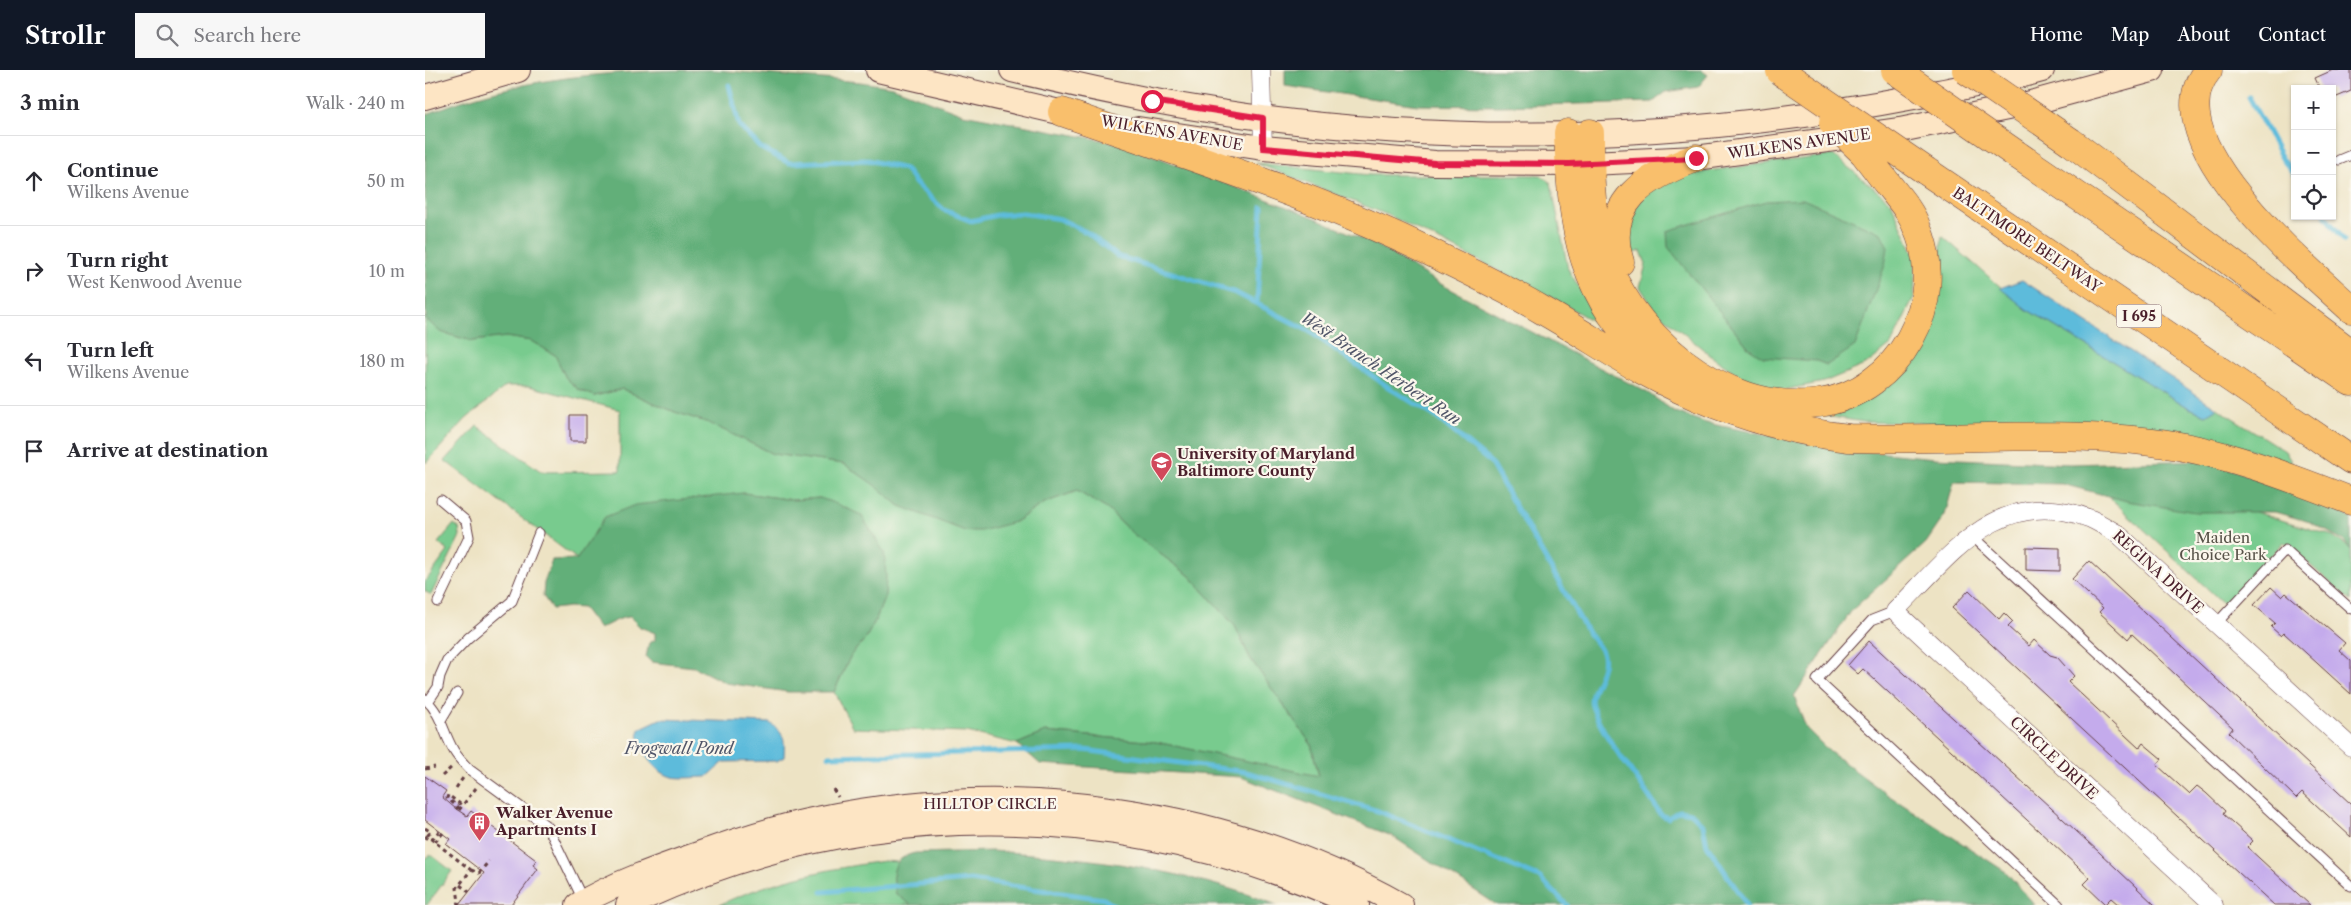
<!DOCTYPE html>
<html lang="en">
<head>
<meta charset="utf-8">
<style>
	body { margin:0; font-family:"Libre Caslon Text",serif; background:#f7f7f7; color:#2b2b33 }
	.controls { position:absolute; right:15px; top:15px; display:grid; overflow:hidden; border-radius:0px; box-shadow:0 1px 4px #0004 }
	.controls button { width:45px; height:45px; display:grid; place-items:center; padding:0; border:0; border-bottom:1px solid #e1e1e2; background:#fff; color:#2b2b33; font:25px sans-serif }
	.stop { position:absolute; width:15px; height:15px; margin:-11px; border:4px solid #e11d48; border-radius:50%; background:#fff }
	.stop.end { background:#e11d48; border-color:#fff; box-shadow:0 1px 5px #0008 }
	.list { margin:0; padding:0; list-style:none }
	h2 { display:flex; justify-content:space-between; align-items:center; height:65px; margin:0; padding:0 20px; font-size:21px }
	h2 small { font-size:16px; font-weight:400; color:#7c7c81 }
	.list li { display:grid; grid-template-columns:32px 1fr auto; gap:15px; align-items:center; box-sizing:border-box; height:90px; padding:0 20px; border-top:1px solid #e1e1e2 }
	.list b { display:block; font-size:19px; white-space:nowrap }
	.list p { margin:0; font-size:16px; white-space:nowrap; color:#7c7c81 }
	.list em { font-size:16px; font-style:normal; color:#7c7c81 }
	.icon { flex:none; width:28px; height:28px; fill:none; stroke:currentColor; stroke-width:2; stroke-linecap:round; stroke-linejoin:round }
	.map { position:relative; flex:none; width:1926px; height:835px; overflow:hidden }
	header { display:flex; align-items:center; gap:30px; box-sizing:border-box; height:70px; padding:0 25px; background:#111827; color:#fff }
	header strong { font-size:24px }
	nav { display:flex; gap:28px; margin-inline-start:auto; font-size:18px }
	.search { width:350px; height:45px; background:#f7f7f7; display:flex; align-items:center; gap:12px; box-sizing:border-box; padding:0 18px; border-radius:0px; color:#7c7c81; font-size:19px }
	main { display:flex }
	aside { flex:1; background:#fff }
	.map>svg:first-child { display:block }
	.green { fill:#78cb8e; stroke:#61755c; fill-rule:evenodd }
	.forest { fill:#62af79; stroke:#566752 }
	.water { fill:#5dbbdb; stroke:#546d83 }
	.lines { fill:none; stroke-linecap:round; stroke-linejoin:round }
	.stream { stroke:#5dbbdb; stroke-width:5 }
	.building { fill:#c4abec }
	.lane-casing { stroke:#623c42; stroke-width:11 }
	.street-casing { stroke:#623c42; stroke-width:19 }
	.secondary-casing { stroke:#623c42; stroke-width:26 }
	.highway-casing { stroke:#623c42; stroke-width:29 }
	.path { stroke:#623c42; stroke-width:3; stroke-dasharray:4 4; stroke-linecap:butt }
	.lane { stroke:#fff; stroke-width:9 }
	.street { stroke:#fff; stroke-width:18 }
	.secondary { stroke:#fde5c4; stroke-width:24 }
	.highway { stroke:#f9bf6c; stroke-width:28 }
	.highway-bridge-casing { stroke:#623c42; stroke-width:29; stroke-linecap:butt }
	.highway-bridge { stroke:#f9bf6c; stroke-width:28 }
	.route { stroke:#e11d48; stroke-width:6 }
	.labels { text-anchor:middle; stroke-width:4.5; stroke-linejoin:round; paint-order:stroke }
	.shield { fill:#fbf7ec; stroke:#7f6065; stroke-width:1 }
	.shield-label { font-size:14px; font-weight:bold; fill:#4a1f2b }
	.street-label { font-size:15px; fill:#4a1f2b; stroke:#fbf7ec }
	.poi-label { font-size:15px; font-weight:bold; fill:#4a1f2b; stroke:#fbf7ec; text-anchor:start }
	.park-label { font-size:15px; fill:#585349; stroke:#fbf7ec }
	.water-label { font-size:16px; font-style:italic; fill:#515669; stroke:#fbf7ec }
</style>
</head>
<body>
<header>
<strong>Strollr</strong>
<div class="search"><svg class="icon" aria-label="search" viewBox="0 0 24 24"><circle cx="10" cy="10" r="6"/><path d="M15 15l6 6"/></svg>Search here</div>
<nav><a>Home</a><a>Map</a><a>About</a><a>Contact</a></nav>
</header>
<main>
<aside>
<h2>3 min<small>Walk · 240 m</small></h2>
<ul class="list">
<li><svg class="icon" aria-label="ahead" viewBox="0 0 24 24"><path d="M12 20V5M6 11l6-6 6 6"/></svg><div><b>Continue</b><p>Wilkens Avenue</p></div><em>50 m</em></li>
<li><svg class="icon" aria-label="right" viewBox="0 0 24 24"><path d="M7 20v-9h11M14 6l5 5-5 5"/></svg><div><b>Turn right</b><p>West Kenwood Avenue</p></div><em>10 m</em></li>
<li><svg class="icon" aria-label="left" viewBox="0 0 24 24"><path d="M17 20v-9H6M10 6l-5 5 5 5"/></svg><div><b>Turn left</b><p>Wilkens Avenue</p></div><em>180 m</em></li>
<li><svg class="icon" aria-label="arrive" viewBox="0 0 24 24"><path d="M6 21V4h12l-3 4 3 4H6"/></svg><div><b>Arrive at destination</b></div></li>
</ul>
</aside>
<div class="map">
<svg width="1926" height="835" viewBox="0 0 1926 835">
	<rect width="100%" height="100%" fill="#fbf7ec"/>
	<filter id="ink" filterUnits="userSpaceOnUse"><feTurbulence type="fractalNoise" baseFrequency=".02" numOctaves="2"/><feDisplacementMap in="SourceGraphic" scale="10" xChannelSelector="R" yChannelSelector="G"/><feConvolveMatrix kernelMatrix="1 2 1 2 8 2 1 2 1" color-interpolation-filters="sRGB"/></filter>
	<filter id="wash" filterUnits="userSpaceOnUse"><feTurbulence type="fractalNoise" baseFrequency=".0096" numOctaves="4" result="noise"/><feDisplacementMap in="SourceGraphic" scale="20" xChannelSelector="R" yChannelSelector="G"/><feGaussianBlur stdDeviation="1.12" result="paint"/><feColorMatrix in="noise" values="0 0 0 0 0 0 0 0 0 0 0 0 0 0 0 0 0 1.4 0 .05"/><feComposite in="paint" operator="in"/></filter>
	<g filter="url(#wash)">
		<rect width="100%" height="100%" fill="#ede3c4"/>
		<path class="green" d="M1408,85L1466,132L1491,189L1489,227L1466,275L1442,294L1399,312L1358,320L1330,316L1290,289L1230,240L1215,217L1221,194L1216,181L1199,186L1200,151L1223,120L1251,105ZM1244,177L1402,295L1392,291L1324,278Z
			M831,93L945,105H1116L1126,113L1143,199L1178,257L1128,228L963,145Z
			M1517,166L1601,239L1766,339L1781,345L1792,338L1860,381L1867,393L1788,368L1677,356L1439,352L1335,336L1384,341L1449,327L1475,304L1502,265L1514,197Z
			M0,247L15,262L47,271L81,267L106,271L130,285L141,308L154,320L170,326L197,319L250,342L284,353L348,384L419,394L449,414L475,436L590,452L619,433L652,421L682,439L707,463L765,506L810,556L825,588L886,674L894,707L731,672L620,662L592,674L542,662L428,658L409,622L426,585L441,568L451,549L460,526L395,428L368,430L319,423L180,447L152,489L20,391L52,356L117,402L195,401V340L104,316H81L41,349L1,393Z
			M1682,425L1811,436L1908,466L1926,479V531L1859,472L1800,535Z
			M29,454L34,458L35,466L6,525L0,521V512L23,481L13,473Z
			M5,784L27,801L2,835H0V790Z
			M459,791L472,792L468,804L471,824L486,835H294C346,810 402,799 459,791Z"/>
		<path class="forest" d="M290,0L435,12L468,17L538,44L698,74L888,147L952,175L1010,211L1223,323L1250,342L1281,353L1409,378L1510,388L1646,394L1781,390L1894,431L1926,448V480L1918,470L1885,452L1850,442H1770L1702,431L1637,414L1529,412L1520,445L1501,473L1427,540L1369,626L1381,658L1405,682L1463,725L1581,802L1610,835H1072L967,766L816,707L615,694L592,674L620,662L731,672L894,706L886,674L825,588L810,556L765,506L707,463L682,439L652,421L619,433L590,452L556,461H540L475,436L448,414L419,394L348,384L284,353L250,342L197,319L170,326L154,320L141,308L130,285L106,271L81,267L47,271L15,262L1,249L0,45C89,6 195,0 290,0Z
			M860,0H1276L1283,5L1273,17L1241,22L1228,32L1075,36L993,35L860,16Z
			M1378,129L1456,163L1463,177L1460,195L1430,276L1402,295L1392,291L1338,287L1324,278L1243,177L1242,161L1341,131Z
			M319,423L368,430L395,428L412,434L436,445L459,482L461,506L460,526L451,549L441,568L426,585L409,622H363L301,613L269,597L226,592L221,587L224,573L230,570V563L215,557L205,547C195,547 183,555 174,559L158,538L144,537L127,539L118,526L119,513L127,490L152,489L180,447L210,435Z
			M567,781C669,788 755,798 852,835H486L471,824C467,803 465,789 490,783Z"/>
		<path class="water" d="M1597,210L1792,338L1781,345L1766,339L1601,239L1575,218Z
			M235,649L345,653C360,664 360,669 359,687L352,691L299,692L282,707C272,707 257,709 247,707C229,702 210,677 214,659Z"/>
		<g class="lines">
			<path class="stream" d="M304,15L314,55L336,78L364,93L443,90L480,99L491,114L519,140L546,151L572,145L598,143L635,149L663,163L692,186L811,223L884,261L966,319L1011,347L1065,392L1163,563C1168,569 1176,577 1178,585C1182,603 1162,621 1167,636C1182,676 1215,708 1235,744L1243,748L1254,741L1266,743L1278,755L1282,775L1322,835
				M1824,27L1858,90L1870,105
				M1900,146L1919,170
				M832,234L837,137
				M404,686L659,680L821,702L953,741L1114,807L1142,835
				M397,822L545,810L679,829L688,835"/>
		</g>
		<g id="blocks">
			<path class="building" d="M1908,0H1926V21L1907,29V19H1895L1890,8Z
				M145,345H161V371H145Z
				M1601,477L1635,478V501L1601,500Z
				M1664,491L1926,734V767L1877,722L1871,728L1804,663L1808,658L1707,564L1703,569L1674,542L1678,538L1647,509Z
				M1846,517L1857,527L1861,523L1920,573L1914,580L1926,591V624L1859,563L1856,566L1846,557L1850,553L1829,535Z
				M1544,520L1574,549L1579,543L1588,552L1583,557L1604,576L1609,570L1625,585L1632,587L1649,606L1643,612L1714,678L1718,673L1737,689L1732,695L1764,724L1772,716L1781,723L1800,741L1798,744L1828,771L1822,777L1885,835H1849L1766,759L1527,538Z
				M1444,571L1674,782L1730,835H1694L1686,828L1680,834L1659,814L1665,808L1438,599L1433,604L1423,595Z
				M0,706L21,721L17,727L31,739L42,746L46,741L111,790L108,795L113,799L86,835H34L59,803L21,774L25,769L0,750Z"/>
		</g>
	</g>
	<g filter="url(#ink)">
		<use href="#blocks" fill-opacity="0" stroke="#623c42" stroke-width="1"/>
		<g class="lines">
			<defs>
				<path id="lane" d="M1914,90L1926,85
					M1546,465L1926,816
					M13,532L44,467L41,451L16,430
					M1470,541L1447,550L1392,610L1634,835
					M1790,555L1860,480L1926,539
					M0,629C17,644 18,663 29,681C33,688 39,694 45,700L123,757L158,830
					M3,632L13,617L15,606L22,590L43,568L87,531L114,463
					M16,650L32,623"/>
				<path id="street" d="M836,0L838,78
					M1789,835L1470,541C1526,485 1575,413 1666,449C1675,453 1684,459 1693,464L1926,677"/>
				<path id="secondary" d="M453,0L656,47
					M587,0C633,11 679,21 725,30C976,78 1239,75 1489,27C1531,18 1575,12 1617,0
					M0,27L93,0
					M713,59L838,78L1010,93L1144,94L1271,88L1475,60L1602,34L1727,0
					M153,835C187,814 238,796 276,783C314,769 352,757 392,749C588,708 801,737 976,835
					M203,835C439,723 695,727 932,835"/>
				<path id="highway" d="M1783,0C1725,69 1881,197 1926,239
					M637,42C760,85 885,124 1003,181C1041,200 1080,218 1117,240C1151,259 1183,281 1217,300C1281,335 1351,360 1424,368C1524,371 1627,360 1727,372C1795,380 1862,406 1926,431
					M1143,63C1147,162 1155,226 1232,296
					M1165,63C1165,99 1165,137 1174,172C1199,262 1297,346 1394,333C1474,322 1524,231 1492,158C1485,139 1470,124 1458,108
					M1646,72L1926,283
					M1591,84L1926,312
					M1501,101L1926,390
					M1195,192C1176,132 1222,106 1271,88"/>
			</defs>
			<use href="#lane" class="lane-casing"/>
			<use href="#street" class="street-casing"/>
			<use href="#secondary" class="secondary-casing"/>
			<use href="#highway" class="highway-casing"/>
			<path class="path" d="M0,699L10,697
				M17,706L27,697
				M31,718L38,708
				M408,719L413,727
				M31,739L33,737L22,728L23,725L38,736
				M34,740L51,718
				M0,758L6,762L2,766
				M78,762L83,756
				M0,769L2,766L46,800L32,818L34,832L32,835
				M7,770L14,761
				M10,772L18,763
				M46,800L54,803L64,791
				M35,815L44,822"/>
			<use href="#lane" class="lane"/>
			<use href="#street" class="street"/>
			<use href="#secondary" class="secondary"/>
			<use href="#highway" class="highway"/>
			<defs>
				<path id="highway-bridge" d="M1470,0L1591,84
					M1541,0L1646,72
					M1355,1L1501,101
					M1408,53L1439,83L1458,108"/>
			</defs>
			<use href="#highway-bridge" class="highway-bridge-casing"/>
			<use href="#highway-bridge" class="highway-bridge"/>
		</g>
	</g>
	<g class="lines" filter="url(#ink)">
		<path class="route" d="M727,31L838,48V78L1010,93L1144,94L1271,88"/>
	</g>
	<defs>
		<symbol id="university-pin" viewBox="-11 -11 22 30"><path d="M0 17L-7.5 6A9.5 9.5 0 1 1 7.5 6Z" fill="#d1495b" stroke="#fbf7ec"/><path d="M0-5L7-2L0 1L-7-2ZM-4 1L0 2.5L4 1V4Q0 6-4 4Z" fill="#fff"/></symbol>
		<symbol id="building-pin" viewBox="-11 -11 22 30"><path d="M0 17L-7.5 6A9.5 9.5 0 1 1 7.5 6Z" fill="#d1495b" stroke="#fbf7ec"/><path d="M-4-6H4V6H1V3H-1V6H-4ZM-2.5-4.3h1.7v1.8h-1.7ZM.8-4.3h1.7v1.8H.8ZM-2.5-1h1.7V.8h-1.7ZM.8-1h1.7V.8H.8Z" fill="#fff"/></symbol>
	</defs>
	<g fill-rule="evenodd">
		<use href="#university-pin" x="724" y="380" width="25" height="34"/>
		<use href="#building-pin" x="42" y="740" width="25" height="34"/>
	</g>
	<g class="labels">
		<rect class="shield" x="1691.5" y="234.5" width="45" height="23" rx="4"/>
		<g class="shield-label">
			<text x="1714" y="251">I 695</text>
		</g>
		<g class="street-label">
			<text transform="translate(747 63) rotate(10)" y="5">WILKENS AVENUE</text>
			<text transform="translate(1374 74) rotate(-8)" y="5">WILKENS AVENUE</text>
			<text transform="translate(1602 170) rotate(34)" y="5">BALTIMORE BELTWAY</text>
			<text transform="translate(1733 502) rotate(42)" y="5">REGINA DRIVE</text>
			<text transform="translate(1629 688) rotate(43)" y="5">CIRCLE DRIVE</text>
			<text x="565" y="739">HILLTOP CIRCLE</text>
		</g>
		<g class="poi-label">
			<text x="752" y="389">University of Maryland<tspan x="752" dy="17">Baltimore County</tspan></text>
			<text x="71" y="748">Walker Avenue<tspan x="71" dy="17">Apartments I</tspan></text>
		</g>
		<g class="park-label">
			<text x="1798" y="473">Maiden<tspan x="1798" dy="17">Choice Park</tspan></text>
		</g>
		<g class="water-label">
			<text transform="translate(956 298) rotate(34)" y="6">West Branch Herbert Run</text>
			<text x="254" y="684">Frogwall Pond</text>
		</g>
	</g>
</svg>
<div class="controls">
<button>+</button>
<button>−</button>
<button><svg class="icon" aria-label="locate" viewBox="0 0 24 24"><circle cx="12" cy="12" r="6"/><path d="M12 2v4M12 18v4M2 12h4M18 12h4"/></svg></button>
</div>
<div class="stop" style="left:727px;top:31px"></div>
<div class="stop end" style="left:1271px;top:88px"></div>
</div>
</main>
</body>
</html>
